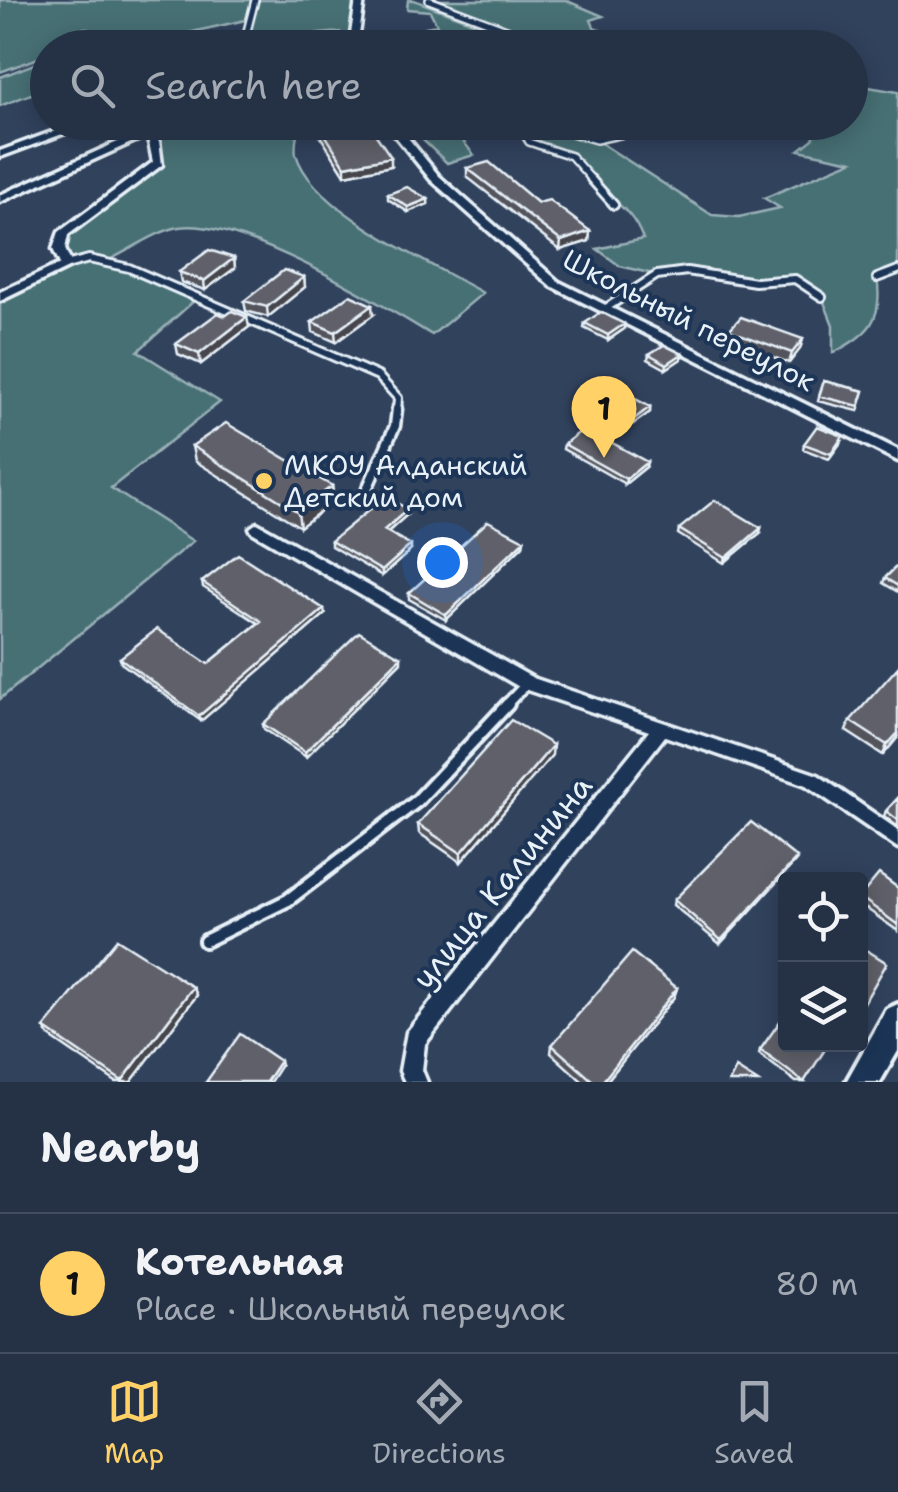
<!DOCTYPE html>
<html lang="en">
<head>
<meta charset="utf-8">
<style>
	body { margin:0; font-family:"Shantell Sans",sans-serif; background:#2d3a4d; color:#f1f3f6 }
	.controls { position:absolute; right:30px; bottom:30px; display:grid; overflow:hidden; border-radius:10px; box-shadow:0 5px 25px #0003 }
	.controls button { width:90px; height:90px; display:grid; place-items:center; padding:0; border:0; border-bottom:2px solid #424d5f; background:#253246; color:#f1f3f6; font:50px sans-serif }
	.you { position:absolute; left:442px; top:562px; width:35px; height:35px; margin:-25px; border:8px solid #fff; border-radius:50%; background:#1a73e8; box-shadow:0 0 0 15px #1a73e833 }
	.badge { display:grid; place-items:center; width:65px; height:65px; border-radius:50%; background:#ffd166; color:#111; font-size:32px; font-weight:700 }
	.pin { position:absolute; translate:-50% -82px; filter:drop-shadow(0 2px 5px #0008) }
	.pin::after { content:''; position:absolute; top:52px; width:35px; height:30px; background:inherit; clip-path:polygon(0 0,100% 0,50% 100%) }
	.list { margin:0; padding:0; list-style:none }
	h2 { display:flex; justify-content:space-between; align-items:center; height:130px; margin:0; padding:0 40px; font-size:42px }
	h2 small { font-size:32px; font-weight:400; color:#a3aab3 }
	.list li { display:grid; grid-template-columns:65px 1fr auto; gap:30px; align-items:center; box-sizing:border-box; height:140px; padding:0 40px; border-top:2px solid #424d5f }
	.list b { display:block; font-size:38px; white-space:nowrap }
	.list p { margin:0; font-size:32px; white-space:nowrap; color:#a3aab3 }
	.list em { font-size:32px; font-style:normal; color:#a3aab3 }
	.icon { flex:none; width:55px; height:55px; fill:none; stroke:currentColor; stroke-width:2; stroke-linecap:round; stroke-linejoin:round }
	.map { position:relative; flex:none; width:898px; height:1082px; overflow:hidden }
	.search { position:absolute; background:#253246; box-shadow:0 5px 25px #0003; left:30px; right:30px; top:30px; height:110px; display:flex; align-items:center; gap:25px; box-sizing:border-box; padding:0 35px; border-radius:55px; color:#a3aab3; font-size:38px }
	.sheet { height:270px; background:#253246 }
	nav { display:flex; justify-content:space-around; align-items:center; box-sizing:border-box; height:140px; border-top:2px solid #424d5f; background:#253246; font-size:28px; color:#a3aab3 }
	nav a { display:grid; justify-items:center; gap:5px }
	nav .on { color:#ffd166 }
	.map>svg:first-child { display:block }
	.green { fill:#477075; stroke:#98b0b6; stroke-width:2.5 }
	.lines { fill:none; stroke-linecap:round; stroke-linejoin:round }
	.lane-far3-casing { stroke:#e8f1f8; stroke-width:10 }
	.lane-far2-casing { stroke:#e8f1f8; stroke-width:12 }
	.lane-far1-casing { stroke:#e8f1f8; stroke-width:15 }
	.lane-casing { stroke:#e8f1f8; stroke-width:18 }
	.street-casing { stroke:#e8f1f8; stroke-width:7 }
	.secondary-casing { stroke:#e8f1f8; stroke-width:8 }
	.lane-far3 { stroke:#1d3557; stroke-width:5 }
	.lane-far2 { stroke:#1d3557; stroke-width:6 }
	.lane-far1 { stroke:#1d3557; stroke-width:8 }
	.lane { stroke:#1d3557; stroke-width:10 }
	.street { fill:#1d3557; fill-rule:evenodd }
	.secondary { fill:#1d3557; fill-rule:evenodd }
	.wall { fill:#53535c; stroke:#e8f1f8; stroke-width:2.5 }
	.shaded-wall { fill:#44444b; stroke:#e8f1f8; stroke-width:2.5 }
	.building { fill:#61616b; stroke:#e8f1f8; stroke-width:2.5 }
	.poi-dot { fill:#ffd166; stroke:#1d3557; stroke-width:4 }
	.labels { text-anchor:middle; stroke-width:8; stroke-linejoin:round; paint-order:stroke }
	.street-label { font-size:28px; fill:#e8f1f8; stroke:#1d3557 }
	.poi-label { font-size:28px; fill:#e8f1f8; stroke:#1d3557; text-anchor:start }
	.near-street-label { font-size:32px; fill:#e8f1f8; stroke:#1d3557 }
</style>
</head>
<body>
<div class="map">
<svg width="898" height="1082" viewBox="0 0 898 1082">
	<rect width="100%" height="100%" fill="#31425d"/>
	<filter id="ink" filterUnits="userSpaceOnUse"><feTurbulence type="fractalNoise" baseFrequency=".01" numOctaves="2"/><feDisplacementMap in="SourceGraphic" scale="20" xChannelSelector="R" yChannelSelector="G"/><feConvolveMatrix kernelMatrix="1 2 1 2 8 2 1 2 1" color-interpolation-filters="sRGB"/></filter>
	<g filter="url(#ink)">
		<path class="green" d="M0,0H360L354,47H347L340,32L273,38L275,47H245L250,19L126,47H113L85,33L61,47L48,48L47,55L0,72Z
			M408,0H414L539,47H439L426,27L437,25L430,11L407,9Z
			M430,0H565L603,16L591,20L594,27L634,47H567L547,36L542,39Z
			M47,59V88L0,106V77Z
			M851,84L898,92V270L877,278C884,320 868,335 833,353V325L822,297L795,279L755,282L687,271L657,275L620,266L597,249L643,239C632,209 614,202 592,182C584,175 583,165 573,158C548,140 537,156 517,123L596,140L712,215L739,217L780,208L764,198L852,161L799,150L813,139L818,123L850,122Z
			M144,123H298C298,132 294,145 296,154C312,211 433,264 483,293L432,335C379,303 239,217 179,227C157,231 130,250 109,260L196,299L138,351L220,402L111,488L193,541L0,699V297L65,266L63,234L158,163Z
			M405,123H449L474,155L447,163Z"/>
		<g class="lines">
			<defs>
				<path id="lane-far3" d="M429,0L557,48
					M85,32L112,48
					M243,47L255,0
					M144,122L145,133
					M517,122L529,142L571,156L593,181
					M533,122L596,140L677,122"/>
				<path id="lane-far2" d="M591,179L614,205
					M66,265L89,259L129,268L378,376L398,398L397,411
					M877,278L898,270
					M606,308L657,275L687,271L755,282L795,279L822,297"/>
				<path id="lane-far1" d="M367,489L395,426L397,409
					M505,706L526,684"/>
				<path id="lane" d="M205,941L288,900L417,801L508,704"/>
				<path id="street" d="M356,0H364L357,48H349Z
					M79,122H95L0,157V151Z
					M384,122H395L439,176L559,282L898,450V461L551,286L431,180Z
					M142,131H148L159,141L162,165L68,235L65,249L72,265L70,267L0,301V292L60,264L53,249L59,232L153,162L149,142L144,137L0,202V195Z
					M257,523L533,678L818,775L898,830V848L806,785L665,736L425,1044L422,1070L427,1082H405L400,1071L407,1032L649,731L521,688L252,532L250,528Z"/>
				<path id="secondary" d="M898,1004V1051L880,1082H846L887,1009Z"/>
			</defs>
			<use href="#lane-far3" class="lane-far3-casing"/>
			<use href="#lane-far2" class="lane-far2-casing"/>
			<use href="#lane-far1" class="lane-far1-casing"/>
			<use href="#lane" class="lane-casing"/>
			<use href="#street" class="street-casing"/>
			<use href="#secondary" class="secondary-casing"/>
			<use href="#lane-far3" class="lane-far3"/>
			<use href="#lane-far2" class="lane-far2"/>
			<use href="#lane-far1" class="lane-far1"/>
			<use href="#lane" class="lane"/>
			<use href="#street" class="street"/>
			<use href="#secondary" class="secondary"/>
		</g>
		<path class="wall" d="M316,122L391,166L345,175L317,131Z
			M467,168L590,231L589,241L560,250L467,177Z
			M388,194L428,199V204L408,212L388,199Z
			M234,258L235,268L205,290L181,282L179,272Z
			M304,277L305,287L268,317L246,311L244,301Z
			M373,315L336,342L313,332L312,322Z
			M585,323L624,324V329L608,340L584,328Z
			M249,327L201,364L178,354L176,344Z
			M729,330L803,339L800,349L789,363L727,340Z
			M649,354H682L681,359L666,369L648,359Z
			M824,381L864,391L858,411L818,401Z
			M594,396L650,407V412L633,424L593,401Z
			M842,441L829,459L803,449L804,444Z
			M564,444L646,467L625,484L563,449Z
			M192,446L332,486L334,501L300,527L195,461Z
			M408,509V514L388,532L411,550L382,576L331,546V541Z
			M679,529L760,533L724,563L678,534Z
			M524,540L523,545L446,620L409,599V593Z
			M898,565V592L883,583L885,578Z
			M202,582L325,614L201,721L121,663L120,658L208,664L258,623L203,587Z
			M401,662L306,757L264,729L263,724Z
			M850,721L898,737L883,755L846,731Z
			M552,755L461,862L419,833L418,824Z
			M898,798V827L884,816L886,811Z
			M795,862L720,944L673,905L674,900Z
			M898,888V931L860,904V896Z
			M193,987L197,995L131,1082H116L49,1036L44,1028Z
			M677,988L674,997L606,1082H583L551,1053L552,1045Z
			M760,1050L804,1082H796L759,1054Z"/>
		<path class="shaded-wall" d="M391,157V166L345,175V166Z
			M428,199V204L408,212V207Z
			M590,231L589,241L560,250L561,241Z
			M234,258L235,268L205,290L204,281Z
			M304,277L305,287L268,317L267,307Z
			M372,305L373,315L336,342L335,332Z
			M247,317L249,327L201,364L199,354Z
			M624,324V329L608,340V335Z
			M803,339L800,349L789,363L792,353Z
			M682,354L681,359L666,369L667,364Z
			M650,407V412L633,424L634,419Z
			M647,462L646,467L625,484L626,479Z
			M332,486L334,501L300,527L298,512Z
			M408,509V514L384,535V530Z
			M761,528L760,533L724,563L726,558Z
			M524,540L523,545L446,620V615Z
			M411,545V550L382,576V571Z
			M324,609L325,614L201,721L199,716Z
			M401,657V662L306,757L305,752Z
			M898,733V737L883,755L887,745Z
			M553,745L552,755L461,862V853Z
			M797,858L795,862L720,944L721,940Z
			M193,987L197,995L131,1082H123L122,1081Z
			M677,988L674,997L606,1082H602Z
			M280,1061L281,1065L270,1082H266Z"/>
		<path class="building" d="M335,37L339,48H309L306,39Z
			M317,122H367L391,157L345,166Z
			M489,162L538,203L549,200L590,231L561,241L467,168Z
			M407,187L428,199L408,207L388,194Z
			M209,250L234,258L204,281L179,272Z
			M284,270L304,277L267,307L244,301Z
			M350,295L372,305L335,332L312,322Z
			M232,311L247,317L199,354L176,344L218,313L225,316Z
			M601,312L624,324L608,335L585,323Z
			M741,317L803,339L792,353L729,330Z
			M664,345L682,354L667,364L649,354Z
			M824,381L864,391L859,406L819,396Z
			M610,385L650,407L634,419L594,396Z
			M226,423L332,486L298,512L192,446Z
			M817,426L843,436L831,454L804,444Z
			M585,428L647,462L626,479L564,444Z
			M385,497L408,509L384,530L411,545L382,571L331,541Z
			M715,500L761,528L726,558L679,529Z
			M488,521L524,540L446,615L409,593Z
			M238,554L324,609L199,716L120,658L157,629L208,664L261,621L202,582Z
			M898,565V586L885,578Z
			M359,632L401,657L305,752L263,724Z
			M898,667V733L887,745L850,721Z
			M511,720L553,745L461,853L418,824Z
			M898,798V820L886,811Z
			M751,822L797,858L721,940L674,900Z
			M879,874L898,888V925L860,897Z
			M117,939L193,987L122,1081L44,1028Z
			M860,946L887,963L861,1008H860Z
			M632,952L677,988L602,1082H594L552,1045Z
			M781,1020L786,1023V1044H815L824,1051L804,1082L760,1050Z
			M240,1034L280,1061L266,1082H206Z
			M736,1068L758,1082H729Z"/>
	</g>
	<circle class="poi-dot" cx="264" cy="481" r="10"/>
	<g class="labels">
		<g class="street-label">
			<text transform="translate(689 320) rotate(27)" y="10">Школьный переулок</text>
		</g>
		<g class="poi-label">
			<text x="284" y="475">МКОУ Алданский<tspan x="284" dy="32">Детский дом</tspan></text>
		</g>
		<g class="near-street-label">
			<text transform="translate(502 882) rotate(-51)" y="11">улица Калинина</text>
		</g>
	</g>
</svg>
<div class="controls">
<button><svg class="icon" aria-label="locate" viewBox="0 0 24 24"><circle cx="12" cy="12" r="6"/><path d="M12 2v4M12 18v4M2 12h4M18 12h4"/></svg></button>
<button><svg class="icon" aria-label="layers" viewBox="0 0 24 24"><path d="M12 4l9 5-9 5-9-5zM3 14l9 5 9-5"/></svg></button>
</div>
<div class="you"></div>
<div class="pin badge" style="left:604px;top:458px">1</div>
<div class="search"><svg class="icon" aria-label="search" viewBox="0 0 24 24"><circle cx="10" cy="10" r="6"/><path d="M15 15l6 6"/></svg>Search here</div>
</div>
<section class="sheet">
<h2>Nearby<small></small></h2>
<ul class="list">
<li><span class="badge">1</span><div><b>Котельная</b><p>Place · Школьный переулок</p></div><em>80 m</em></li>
</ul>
</section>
<nav>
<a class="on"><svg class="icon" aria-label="map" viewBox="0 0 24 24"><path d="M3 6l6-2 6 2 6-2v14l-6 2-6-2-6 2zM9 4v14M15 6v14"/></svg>Map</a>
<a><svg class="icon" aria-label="directions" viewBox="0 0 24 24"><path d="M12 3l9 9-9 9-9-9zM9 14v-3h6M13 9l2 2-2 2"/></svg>Directions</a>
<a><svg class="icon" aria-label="saved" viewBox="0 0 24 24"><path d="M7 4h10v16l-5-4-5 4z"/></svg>Saved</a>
</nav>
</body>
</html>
